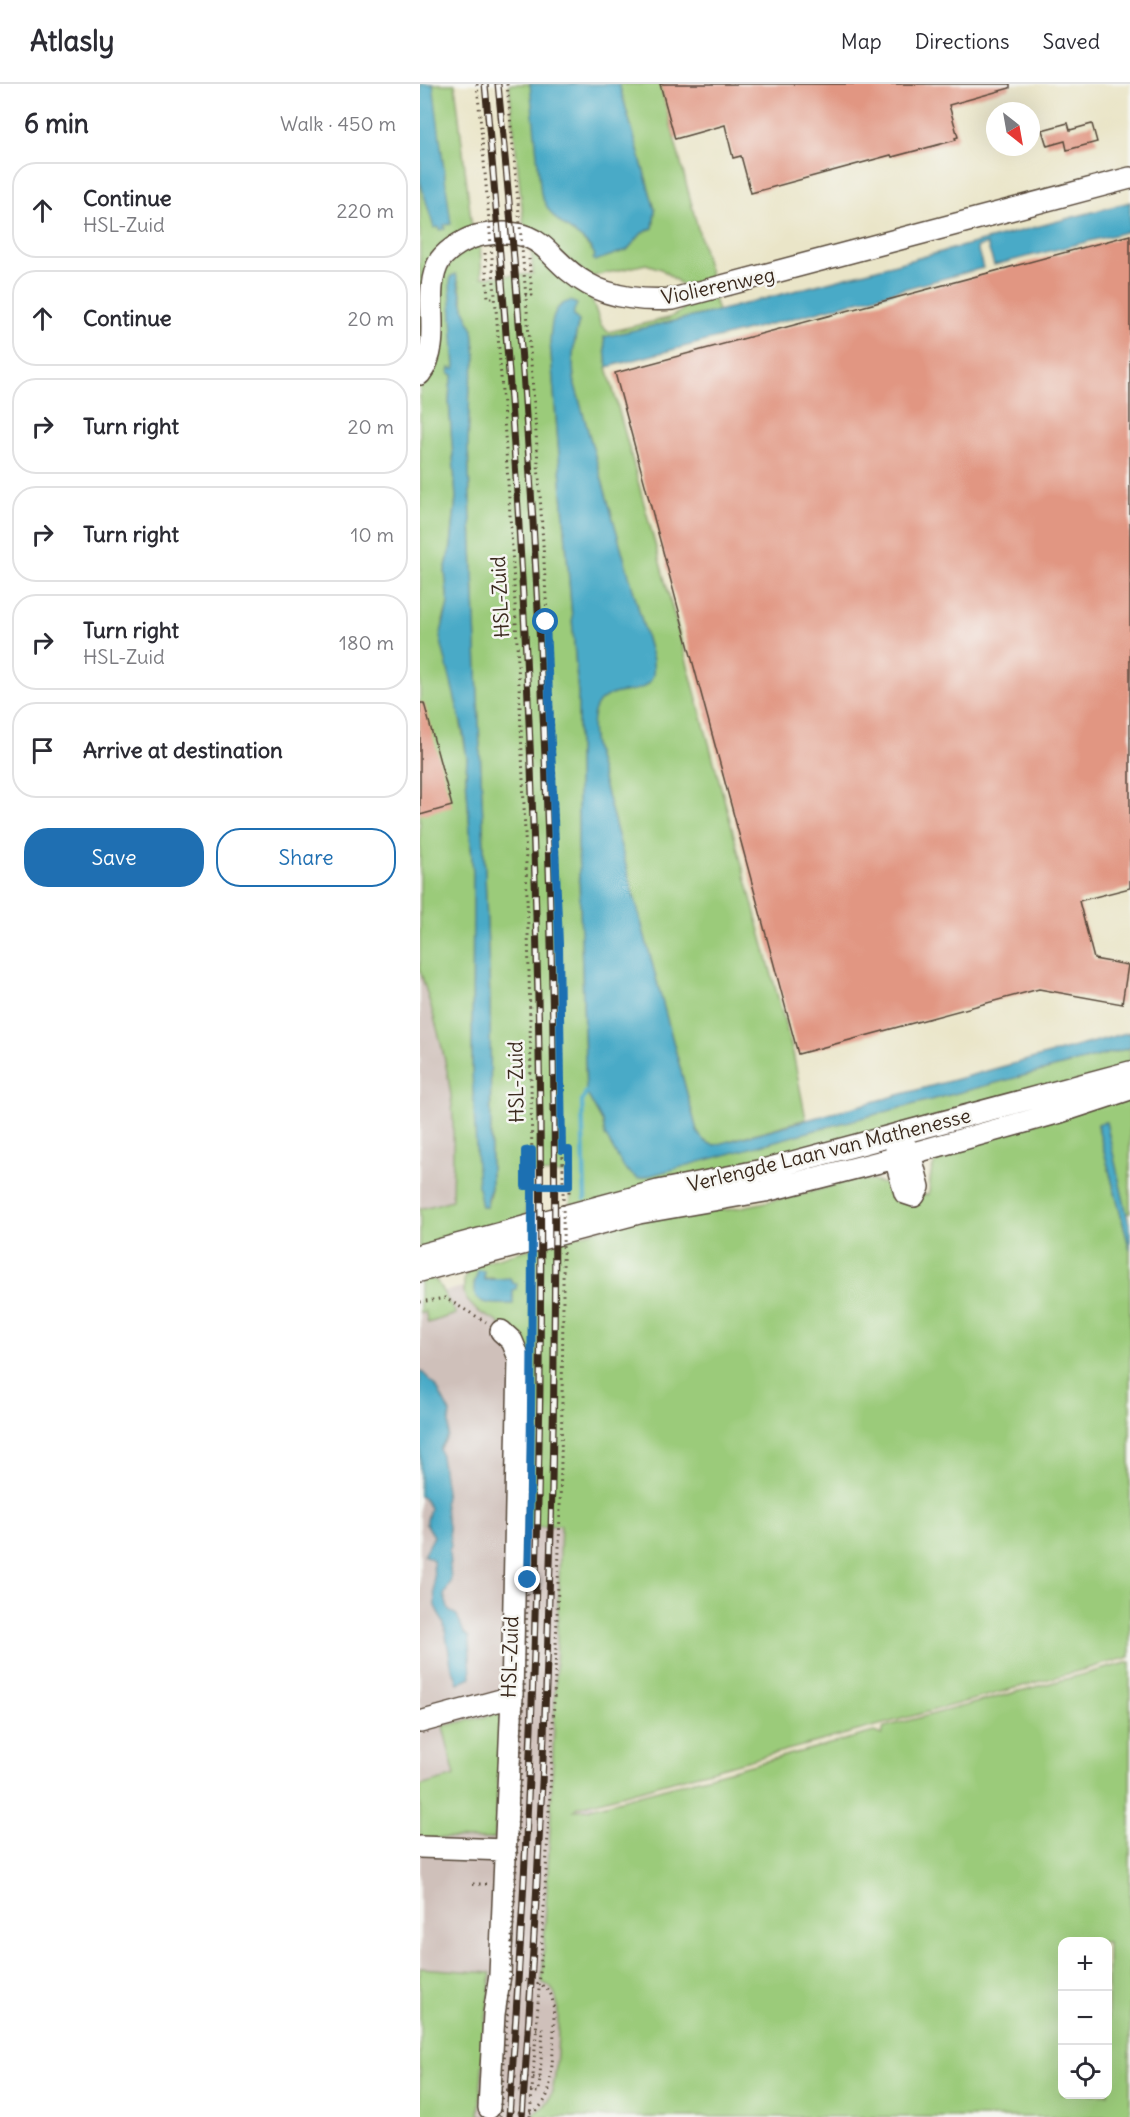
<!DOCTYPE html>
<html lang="en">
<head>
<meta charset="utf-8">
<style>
	body { margin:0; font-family:Delius,sans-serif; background:#f2f2f3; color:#2b2b33 }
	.controls { position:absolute; right:18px; bottom:18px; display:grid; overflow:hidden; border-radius:12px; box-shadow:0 6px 24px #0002 }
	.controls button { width:54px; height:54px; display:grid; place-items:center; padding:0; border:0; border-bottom:2px solid #e1e1e2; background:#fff; color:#2b2b33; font:30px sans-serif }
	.compass { position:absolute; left:566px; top:18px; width:54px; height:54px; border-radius:50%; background:#fff; box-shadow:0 6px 24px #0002; rotate:149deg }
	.stop { position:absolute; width:18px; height:18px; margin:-14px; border:4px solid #1f6fb2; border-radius:50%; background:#fff }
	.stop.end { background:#1f6fb2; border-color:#fff; box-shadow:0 2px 6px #0008 }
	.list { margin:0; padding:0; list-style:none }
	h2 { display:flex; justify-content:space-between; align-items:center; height:78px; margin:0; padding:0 24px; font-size:26px }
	h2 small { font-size:20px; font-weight:400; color:#7c7c81 }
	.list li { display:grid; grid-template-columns:39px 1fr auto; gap:18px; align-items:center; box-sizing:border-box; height:96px; margin:0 12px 12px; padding:0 12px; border:2px solid #e1e1e2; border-radius:24px }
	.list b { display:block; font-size:22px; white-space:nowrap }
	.list p { margin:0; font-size:20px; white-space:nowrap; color:#7c7c81 }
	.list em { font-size:20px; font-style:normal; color:#7c7c81 }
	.actions { display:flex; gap:12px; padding:18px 24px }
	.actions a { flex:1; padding:14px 0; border:2px solid #1f6fb2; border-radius:24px; text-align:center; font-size:21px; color:#1f6fb2 }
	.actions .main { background:#1f6fb2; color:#fff }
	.icon { flex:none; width:33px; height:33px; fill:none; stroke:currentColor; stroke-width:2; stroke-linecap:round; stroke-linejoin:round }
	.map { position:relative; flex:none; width:710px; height:2033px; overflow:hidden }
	header { display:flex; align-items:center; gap:36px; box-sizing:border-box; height:84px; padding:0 30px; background:#fff; border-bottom:2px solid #e1e1e2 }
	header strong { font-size:28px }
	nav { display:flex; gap:33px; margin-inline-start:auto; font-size:21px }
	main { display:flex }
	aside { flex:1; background:#fff }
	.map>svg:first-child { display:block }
	.industrial { fill:#cfc0ba }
	.green { fill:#9bcb7a; stroke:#6b7a4c; stroke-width:1.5; fill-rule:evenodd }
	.water { fill:#48aac7; stroke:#426a72; stroke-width:1.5 }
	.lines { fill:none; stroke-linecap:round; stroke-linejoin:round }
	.stream { stroke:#48aac7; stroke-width:4.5 }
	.building { fill:#e19682 }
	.minor-casing { stroke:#554638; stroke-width:24 }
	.path { stroke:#554638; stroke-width:3; stroke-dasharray:1.5 4.5; stroke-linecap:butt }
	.minor { stroke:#fff; stroke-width:21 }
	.rail-casing { stroke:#3b2a1e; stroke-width:7 }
	.rail { stroke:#f6f6f2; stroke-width:4.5; stroke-dasharray:14; stroke-linecap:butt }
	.path-bridge { stroke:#554638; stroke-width:3; stroke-dasharray:1.5 4.5; stroke-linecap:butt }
	.route { stroke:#1f6fb2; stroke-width:8 }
	.labels { text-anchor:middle; stroke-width:5; stroke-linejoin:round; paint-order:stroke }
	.street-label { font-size:20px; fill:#3b2a1e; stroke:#f6f6f2 }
</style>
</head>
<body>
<header>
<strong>Atlasly</strong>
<nav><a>Map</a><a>Directions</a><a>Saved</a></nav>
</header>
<main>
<aside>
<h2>6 min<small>Walk · 450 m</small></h2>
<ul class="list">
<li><svg class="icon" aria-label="ahead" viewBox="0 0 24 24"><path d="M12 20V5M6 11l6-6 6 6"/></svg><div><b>Continue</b><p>HSL-Zuid</p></div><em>220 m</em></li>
<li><svg class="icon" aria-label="ahead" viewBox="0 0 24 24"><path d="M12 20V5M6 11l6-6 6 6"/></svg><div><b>Continue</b></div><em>20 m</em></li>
<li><svg class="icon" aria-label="right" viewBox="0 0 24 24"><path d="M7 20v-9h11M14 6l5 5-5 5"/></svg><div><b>Turn right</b></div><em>20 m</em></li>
<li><svg class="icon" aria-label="right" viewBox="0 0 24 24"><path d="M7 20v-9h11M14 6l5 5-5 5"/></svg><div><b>Turn right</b></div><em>10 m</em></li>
<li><svg class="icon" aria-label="right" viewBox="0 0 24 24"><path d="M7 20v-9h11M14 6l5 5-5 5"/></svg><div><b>Turn right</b><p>HSL-Zuid</p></div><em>180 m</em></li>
<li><svg class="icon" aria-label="arrive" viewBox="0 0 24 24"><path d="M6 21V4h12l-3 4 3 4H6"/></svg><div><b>Arrive at destination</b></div></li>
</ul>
<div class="actions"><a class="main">Save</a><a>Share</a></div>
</aside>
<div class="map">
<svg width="710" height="2033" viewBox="0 0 710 2033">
	<rect width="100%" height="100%" fill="#f6f6f2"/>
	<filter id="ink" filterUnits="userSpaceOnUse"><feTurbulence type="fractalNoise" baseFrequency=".0167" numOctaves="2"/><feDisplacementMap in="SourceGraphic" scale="12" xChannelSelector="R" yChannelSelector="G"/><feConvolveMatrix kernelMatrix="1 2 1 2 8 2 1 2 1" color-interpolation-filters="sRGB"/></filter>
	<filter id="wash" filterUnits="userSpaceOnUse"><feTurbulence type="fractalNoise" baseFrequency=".008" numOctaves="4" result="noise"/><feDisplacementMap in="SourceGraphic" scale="24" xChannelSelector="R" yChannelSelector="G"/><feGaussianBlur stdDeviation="1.35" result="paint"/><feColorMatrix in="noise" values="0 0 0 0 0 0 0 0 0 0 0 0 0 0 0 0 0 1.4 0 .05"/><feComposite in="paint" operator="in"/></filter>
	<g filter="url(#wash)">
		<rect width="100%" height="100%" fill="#eae5c8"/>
		<path class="industrial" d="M0,98L44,1131L0,1143Z
			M192,1164L164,2033H0V1214Z"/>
		<path class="green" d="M0,0H35L52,144L31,155L0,277Z
			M89,0H110L163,156L173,167L175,172L179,175L207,166L222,149L233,144L235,126L199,0H240L292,198L261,200L241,185L226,180L170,193L104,142Z
			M60,160L62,193L113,190L111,162L171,213L181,241L188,248L249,234L260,228L266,221L293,212L298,227L184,253L187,283L373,969L386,1035L295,1061C285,1059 282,1056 277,1047L174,662C171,645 167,620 187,611C195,607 207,607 216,605L233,576L155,301C151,278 153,260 159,237L153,233V229L130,258L158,609V760L166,1008L183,1039L185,1051L218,1094L399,1045L710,964V984L150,1125L152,1090L103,1089V1104L106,1105V1137L0,1166V1125L32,1116C32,1085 35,1053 32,1022C28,976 13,930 0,886V301L10,290L21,192L39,167ZM31,194L39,198L45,228L53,246L56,274L50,300L48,361L70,917L71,1104L67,1123H62L60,1111L52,987L53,789L46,692L47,674L23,537L28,520L25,487L31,462L36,414L29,317L30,302L33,291L29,290L35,285Z
			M710,1009V1129L706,1130L686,1038L677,1040L710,1166V1573L157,1723L154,1726L167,1725L454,1648L462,1651L464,1643L710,1578V2033H113V2030C123,2026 128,2020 131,2010C137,1996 141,1924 135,1911C133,1904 128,1901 122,1898L131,1728L141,1441L102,1444L104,1272L78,1238L57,1227L46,1215L44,1209V1196L49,1182L249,1126H307L380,1111L432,1096L445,1095L465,1100L475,1107L484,1116L509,1110C510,1093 510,1080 524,1068ZM72,1194L96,1200L93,1205L57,1214L54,1198L57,1195ZM642,1858H688V2010H642Z
			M0,1192L16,1196L36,1230L8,1239L5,1227L0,1229Z
			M81,1629L75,1754L72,1755L0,1754V1702L35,1692L23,1642Z
			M0,1884L71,1889L65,1946L59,2031L68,2033H0Z"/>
		<path class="water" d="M0,0H13L31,140L24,141L25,145L20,146L19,143L14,144L0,97Z
			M110,0H199L235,126L233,144L222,149L207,166L175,177L173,175L175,172C169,155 148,147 136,135C129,128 125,120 121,111Z
			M710,118V147L574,181L567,160L557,163L563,184L187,283L184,253L298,227Z
			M36,190L45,228L53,246L56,274L50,300L48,361L70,917L71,1104L67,1114V1123H62L58,1104L52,987L53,789L46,692L47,674L43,647L20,553L28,520L25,487L31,462L36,414L29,317L30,302L33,291L29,289L30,284L35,285L30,199L31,192Z
			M151,217L157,220C153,228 151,231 159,237C153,260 151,278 155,301L233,576C233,580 234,587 233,591C223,625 161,583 174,662L277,1047C282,1056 285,1059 295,1061L710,948V964L399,1045L218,1095L204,1084L185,1051L183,1039L166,1008L158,760V609L130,258C131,242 131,220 151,217Z
			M686,1038L710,1144V1166L677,1040Z
			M58,1186L64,1187V1196L90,1194L93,1199L97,1200L96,1205L93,1206V1220C78,1220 51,1224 54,1201C55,1196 57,1192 58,1186Z
			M0,1286L16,1302L30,1329L28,1352L20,1365L26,1407L24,1417L31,1462L29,1467L31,1498L24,1511L29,1527L37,1531L44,1549L49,1553L51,1593L38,1599L31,1580L24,1540L15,1522L13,1476L4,1471L14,1452L6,1440L10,1424L4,1414L0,1412Z"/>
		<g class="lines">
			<path class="stream" d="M165,1115L162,1018L166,1008"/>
		</g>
		<g id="blocks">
			<path class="building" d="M240,0H590V4L529,21L538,53L535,54L536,56L472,73L471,71L331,109L321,72L313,74L305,41L255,55Z
				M648,39L650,46L672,40L677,58L647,66L645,57L627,62L622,46Z
				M710,151V804L659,817L674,875L708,881L702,920L619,905L378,970L195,289Z
				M0,619H4L32,722L0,731Z"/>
		</g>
	</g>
	<g filter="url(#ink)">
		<use href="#blocks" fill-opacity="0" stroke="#554638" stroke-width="1.5"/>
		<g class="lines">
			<defs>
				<path id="minor" d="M0,290C25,257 0,210 20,176C29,164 48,153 62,151C127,140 123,175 168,200C192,214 226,217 253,215L710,94
					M478,1050L490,1069L499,1103L494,1112L485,1109L475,1074Z
					M0,1171L238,1107L343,1086L710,988
					M0,1187L219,1129L345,1107L475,1074L637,1029L710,1005
					M0,1638L92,1613L99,1274L92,1257L81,1247
					M0,1763L86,1766
					M69,2024L74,1930L80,1891L92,1613"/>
			</defs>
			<use href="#minor" class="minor-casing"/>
			<path class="path" d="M65,169L68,214H76
				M105,211H112L109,175
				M142,1066H149V1113
				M112,1067H105V1102H149
				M0,1218L25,1214L66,1238
				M53,1800H66
				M89,1993L120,1994
				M86,2006L119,2008L123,1945H116
				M86,2026C95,2027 109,2032 117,2025C123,2021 127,2013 129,2006C132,1990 138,1920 130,1909C123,1898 108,1897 97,1895"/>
			<use href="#minor" class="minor"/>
			<defs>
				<path id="rail" d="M65,0C129,676 139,1356 89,2033
					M78,0C145,675 152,1357 102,2033"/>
			</defs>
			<use href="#rail" class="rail-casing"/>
			<use href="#rail" class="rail"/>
			<path class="path-bridge" d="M57,0C120,676 131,1356 80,2033
				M87,0C153,671 161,1361 110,2033"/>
		</g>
	</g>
	<g class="lines" filter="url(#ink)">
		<path class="route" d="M108,1496C112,1357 112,1218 112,1079V1066L105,1067V1102H149V1066H142L139,860L126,538"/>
	</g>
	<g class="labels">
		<g class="street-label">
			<text transform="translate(298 202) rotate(-12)" y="7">Violierenweg</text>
			<text transform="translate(80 513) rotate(-93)" y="7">HSL-Zuid</text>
			<text transform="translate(96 998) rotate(-91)" y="7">HSL-Zuid</text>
			<text transform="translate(409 1066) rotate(-14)" y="7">Verlengde Laan van Mathenesse</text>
			<text transform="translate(90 1573) rotate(-88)" y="7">HSL-Zuid</text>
		</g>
	</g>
</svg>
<div class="controls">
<button>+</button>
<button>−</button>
<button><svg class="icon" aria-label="locate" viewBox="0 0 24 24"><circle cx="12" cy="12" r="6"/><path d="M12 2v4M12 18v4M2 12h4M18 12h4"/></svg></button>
</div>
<svg class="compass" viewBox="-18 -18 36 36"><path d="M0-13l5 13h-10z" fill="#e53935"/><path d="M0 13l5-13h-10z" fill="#7c7c81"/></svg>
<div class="stop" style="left:126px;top:538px"></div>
<div class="stop end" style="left:108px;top:1496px"></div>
</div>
</main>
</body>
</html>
